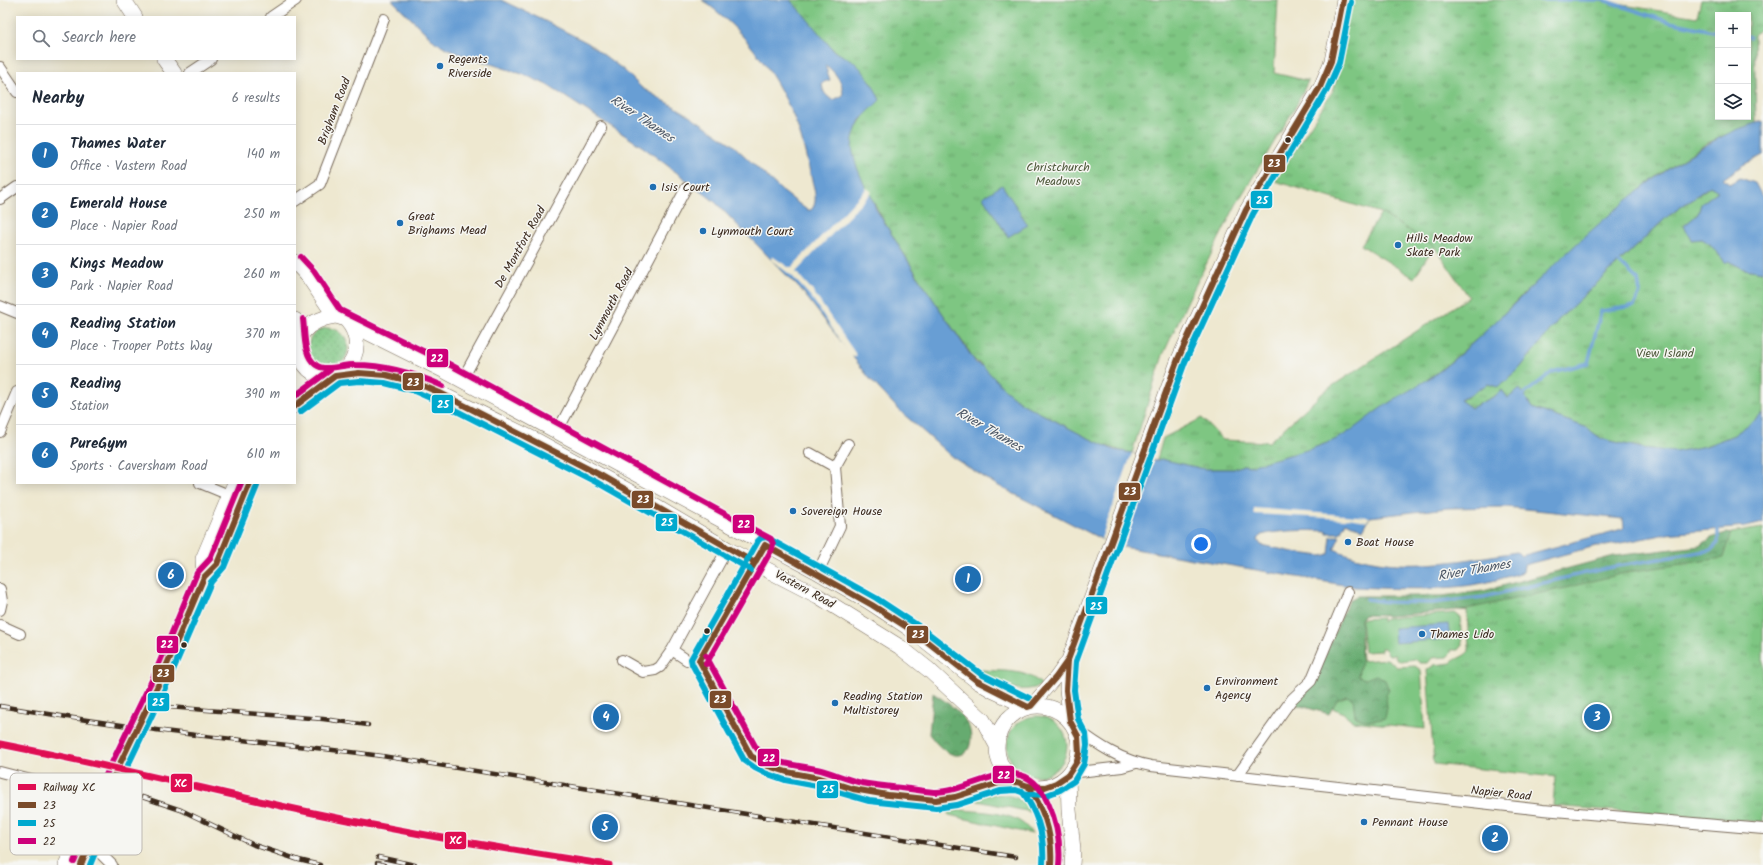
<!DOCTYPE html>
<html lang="en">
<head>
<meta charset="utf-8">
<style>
	body { margin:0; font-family:Kalam,sans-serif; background:#f6f6f7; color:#1f2937 }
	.controls { position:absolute; right:12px; top:12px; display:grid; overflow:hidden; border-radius:0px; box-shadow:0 2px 10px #0003 }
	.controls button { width:36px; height:36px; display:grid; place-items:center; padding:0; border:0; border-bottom:1px solid #e0e1e3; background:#fff; color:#1f2937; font:20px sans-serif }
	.you { position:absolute; left:1201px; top:544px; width:14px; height:14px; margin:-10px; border:3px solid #fff; border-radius:50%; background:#1a73e8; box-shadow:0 0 0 6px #1a73e833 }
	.badge { display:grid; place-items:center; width:26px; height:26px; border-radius:50%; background:#1f6fb2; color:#fff; font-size:13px; font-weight:700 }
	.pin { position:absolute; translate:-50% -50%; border:2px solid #fff; box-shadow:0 1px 4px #0006 }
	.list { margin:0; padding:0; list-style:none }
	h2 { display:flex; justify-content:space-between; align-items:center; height:52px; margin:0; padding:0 16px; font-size:17px }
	h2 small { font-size:13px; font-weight:400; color:#747a83 }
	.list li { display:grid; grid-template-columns:26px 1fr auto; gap:12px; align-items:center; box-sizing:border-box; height:60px; padding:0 16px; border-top:1px solid #e0e1e3 }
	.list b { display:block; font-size:15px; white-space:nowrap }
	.list p { margin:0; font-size:13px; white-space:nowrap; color:#747a83 }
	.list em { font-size:13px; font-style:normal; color:#747a83 }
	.icon { flex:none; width:22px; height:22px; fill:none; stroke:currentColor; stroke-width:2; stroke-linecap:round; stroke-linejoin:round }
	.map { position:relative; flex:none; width:1763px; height:865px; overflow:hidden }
	.search { position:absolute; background:#fff; box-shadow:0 2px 10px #0003; left:16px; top:16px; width:280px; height:44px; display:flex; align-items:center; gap:10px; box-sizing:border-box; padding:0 14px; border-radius:0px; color:#747a83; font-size:15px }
	.panel { position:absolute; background:#fff; box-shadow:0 2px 10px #0003; left:16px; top:72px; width:280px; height:412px; border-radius:0px }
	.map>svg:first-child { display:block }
	.grass { fill:#7ec682; stroke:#5c7850 }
	.forest { fill:url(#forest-crowns); stroke:#506a47 }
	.park { fill:url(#park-tufts); stroke:#5c7850; fill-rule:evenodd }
	.garden { fill:url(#garden-dots); stroke:#5c7850 }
	.water { fill:#679ed4; stroke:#516479; fill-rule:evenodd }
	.pier { fill:#eee8d0 }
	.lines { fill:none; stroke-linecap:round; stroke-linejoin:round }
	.stream { stroke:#679ed4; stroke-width:3.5 }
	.street-casing { stroke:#7a6c5c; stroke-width:12 }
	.secondary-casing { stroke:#7a6c5c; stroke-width:14 }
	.primary-casing { stroke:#7a6c5c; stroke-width:16 }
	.street { stroke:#fff; stroke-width:10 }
	.secondary { stroke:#fff; stroke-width:13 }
	.primary { stroke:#fff; stroke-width:15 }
	.rail-casing { stroke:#3b2a1e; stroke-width:4.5 }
	.rail { stroke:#f6f6f2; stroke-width:3; stroke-dasharray:9; stroke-linecap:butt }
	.bus-1-casing { stroke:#f6f6f2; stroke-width:9 }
	.bus-2-casing { stroke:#f6f6f2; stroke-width:9 }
	.bus-3-casing { stroke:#f6f6f2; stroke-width:9 }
	.bus-1 { stroke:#7a4b2a; stroke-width:6 }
	.bus-2 { stroke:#00a9ce; stroke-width:6 }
	.bus-3 { stroke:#cd007a; stroke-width:6 }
	.rail-1-casing { stroke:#f6f6f2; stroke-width:10 }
	.rail-1 { stroke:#df0d52; stroke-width:7 }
	.poi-dot { fill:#1f6fb2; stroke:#f6f6f2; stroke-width:1.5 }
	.bus-dot { fill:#3b2a1e; stroke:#f6f6f2; stroke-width:1.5 }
	.labels { text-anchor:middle; stroke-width:3; stroke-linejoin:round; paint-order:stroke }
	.poi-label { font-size:12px; fill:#3b2a1e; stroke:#f6f6f2; text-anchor:start }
	.street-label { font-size:12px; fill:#3b2a1e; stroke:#f6f6f2 }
	.park-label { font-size:12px; fill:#4f593c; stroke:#f6f6f2 }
	.water-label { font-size:13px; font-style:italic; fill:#4d5867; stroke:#f6f6f2 }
	.key { fill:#f6f6f2; stroke:#beb9b2; stroke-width:1 }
	.key-label { font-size:11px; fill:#3b2a1e }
	.line-badge { stroke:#f6f6f2; stroke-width:1.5 }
	.badge-label { font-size:11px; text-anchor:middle; font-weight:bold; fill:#fff }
</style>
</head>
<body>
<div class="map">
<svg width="1763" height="865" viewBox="0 0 1763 865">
	<defs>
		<pattern id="forest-crowns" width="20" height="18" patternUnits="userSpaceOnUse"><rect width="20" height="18" fill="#66ab70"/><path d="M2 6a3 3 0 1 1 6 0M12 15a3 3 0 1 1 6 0" fill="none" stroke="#558b5b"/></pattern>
		<pattern id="park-tufts" width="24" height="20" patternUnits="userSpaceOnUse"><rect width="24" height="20" fill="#7ec682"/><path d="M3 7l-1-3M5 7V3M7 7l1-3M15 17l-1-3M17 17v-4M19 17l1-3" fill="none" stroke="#68a16a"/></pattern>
		<pattern id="garden-dots" width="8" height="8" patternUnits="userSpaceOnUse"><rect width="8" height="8" fill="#7ec682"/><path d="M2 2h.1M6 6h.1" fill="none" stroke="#68a16a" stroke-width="1.8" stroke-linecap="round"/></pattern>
	</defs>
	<rect width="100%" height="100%" fill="#f6f6f2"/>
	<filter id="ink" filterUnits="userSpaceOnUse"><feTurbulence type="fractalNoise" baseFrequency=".025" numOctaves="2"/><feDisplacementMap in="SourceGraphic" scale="8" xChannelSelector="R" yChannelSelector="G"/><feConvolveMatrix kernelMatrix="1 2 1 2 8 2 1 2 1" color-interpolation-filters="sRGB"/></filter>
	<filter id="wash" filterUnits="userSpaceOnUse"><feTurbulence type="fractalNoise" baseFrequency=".012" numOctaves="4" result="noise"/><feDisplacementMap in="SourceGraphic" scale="16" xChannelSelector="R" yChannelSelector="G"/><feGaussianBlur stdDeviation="0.9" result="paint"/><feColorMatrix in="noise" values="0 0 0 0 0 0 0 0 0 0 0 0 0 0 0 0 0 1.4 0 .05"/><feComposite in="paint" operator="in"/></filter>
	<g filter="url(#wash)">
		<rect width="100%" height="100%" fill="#eee8d0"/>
		<path class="grass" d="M1381,213L1434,246L1414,278L1361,245Z
			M1455,613L1460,617L1462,645L1458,650H1451V653L1447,657L1432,658L1428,663H1420L1415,659L1400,661L1395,657V654L1389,655L1384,648H1381V651L1364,652L1361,619L1382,618V622L1386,618Z
			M1360,624L1362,661L1387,659L1397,667L1415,666L1421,670L1425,729L1353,721L1342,712L1325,705Z
			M974,669C997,673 1024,666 1042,685C1018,697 994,682 974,669Z
			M1007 746a30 30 0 1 1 60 0a30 30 0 1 1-60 0Z
			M989,794C1005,794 1024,796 1031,812L978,801L976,797Z
			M961,810C983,812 1020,811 1032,834L949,815L947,812Z"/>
		<path class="forest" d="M1726,533L1741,535L1749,562L1485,612L1458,610L1389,616L1364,615L1361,619V662L1358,676L1365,679L1376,675L1385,680L1389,690L1386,695L1387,708L1385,718C1376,721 1362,722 1355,716L1353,699L1347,696L1337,700L1329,714L1294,704L1313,682L1349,600L1357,596H1441L1483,591L1614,556L1699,546L1713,537Z
			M933,693C945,701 961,711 968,725C973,735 973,757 955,755C944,753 935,742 929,734Z"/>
		<path class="park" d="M790,0H1278L1274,73L1308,81L1295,108L1237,203L1189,298L1163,355L1132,453C1103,448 1081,435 1056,421C1038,412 1020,404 1006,391C998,384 991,376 985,368C978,360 973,363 969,351C946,319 924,287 904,254C892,235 880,216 871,196C870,193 867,191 866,188C859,178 853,160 852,148C851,133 860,120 869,110L842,56C824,45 806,16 790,0Z
			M1348,0H1593L1697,17L1701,0H1763V26L1754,35L1756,123L1707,143L1659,175L1630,198L1520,297L1483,334L1442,369L1419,386L1386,405L1351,432L1333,441L1308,450L1251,466L1243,465L1234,469H1204L1157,459L1163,438L1202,418L1223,440L1269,442L1326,390L1469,297L1434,246L1381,213L1275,181L1334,89L1341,59ZM1718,15H1748V117H1718Z
			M1711,186L1718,191L1701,204L1698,214L1684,226L1692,240L1702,239L1710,244L1726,263L1728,261L1744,269L1763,272V414L1760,417L1734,435L1706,446L1675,452L1643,448L1602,439L1585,427L1532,408L1520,390L1508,398L1502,390L1495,396L1471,408L1460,400L1468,397L1478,389L1488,384L1509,377L1520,368L1559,319L1667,217Z
			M1763,528V822L1553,806L1555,777L1434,764L1427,670L1434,665L1451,663C1457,657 1463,658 1469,651L1467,609L1570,587L1628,572L1723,558L1731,533Z"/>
		<path class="garden" d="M308 348a20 20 0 1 1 40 0a20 20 0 1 1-40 0Z"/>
		<path class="water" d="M392,0H501L545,21L588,43L625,71L642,88L689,115L733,145L781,190L807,210H811C820,201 812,183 810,172C806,158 803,142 798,128C780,79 745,30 702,0H790L804,15L834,51L853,61L861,69L872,83L880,100L860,120L856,129L853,139L852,148L856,165L866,189L870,193L876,209L918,277L976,363L983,366L1006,391L1023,404L1084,436L1114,450L1132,453L1154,461L1161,459L1204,469H1234L1243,465L1251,466C1278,457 1306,452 1332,441C1353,432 1368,416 1387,404C1405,392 1425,383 1442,369C1469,348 1494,323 1519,299C1567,252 1620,201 1676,164C1703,146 1731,129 1763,121V155L1743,165L1723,179L1729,184L1740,178L1755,183L1763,198V272L1744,269L1728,261L1726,263L1710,244L1702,239L1692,240L1684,226L1698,214L1701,204L1718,191L1710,186L1667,217L1637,245L1559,319L1520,368L1509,377V379L1497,387L1488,384C1478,389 1470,396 1460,400L1471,408L1495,396L1502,390L1508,398L1520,389L1532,408L1585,427L1602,439L1642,448L1675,452L1706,446L1734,435L1763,414V523L1746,527L1666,534L1606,546H1596L1524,565L1523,572C1510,576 1497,580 1484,583C1442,591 1397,589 1355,587L1123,547L1101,539L995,484L952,457L900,411L870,379L802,291L714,201L643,147L547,85L525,75L457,53L435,42ZM825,65C833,69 846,85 842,96L833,100C826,96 823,93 822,84L824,82L830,80ZM1506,507L1623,519L1624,527L1622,529L1521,556L1517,552C1456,561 1392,576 1334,549L1340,536H1331L1329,554L1322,556L1298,553L1261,545L1258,540L1261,535C1281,530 1306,530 1327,531V533H1340L1346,522L1363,530L1370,517L1448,508Z
			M1002,185L1028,225L1008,237L983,197Z
			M1448,624L1450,639L1395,643L1394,628Z"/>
		<path class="pier" d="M867,188L872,192L796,272L812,290L857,356L851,357L812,298L792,276L771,260L772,256L788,267H792Z
			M1132,453L1154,461L1123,547L1101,539Z
			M1254,508L1370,517L1367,521L1348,518L1345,519L1254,514Z"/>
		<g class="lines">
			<path class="stream" d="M1531,0H1603L1670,22L1718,32
				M1748,36L1750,37
				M1523,395L1552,372L1588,363L1601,311L1634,306L1640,293L1638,280L1619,262
				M1366,599L1388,602L1432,603L1484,597L1607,568L1711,550L1718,543V528"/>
		</g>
	</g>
	<g filter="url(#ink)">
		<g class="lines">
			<defs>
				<path id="street" d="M271,17L296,0
					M0,67L17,92
					M190,73L211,59
					M0,199L17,187
					M295,201L320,184L384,19
					M0,306L17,313
					M462,380L601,126
					M0,432L17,392
					M557,432L686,188
					M810,453L835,467
					M200,483L229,495
					M818,572L840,526L835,467L848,444
					M0,589L2,601L0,610
					M0,625L20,634
					M672,650L687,660H699L748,751L751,756L768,766L787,772L819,778L853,789L888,795L936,800L945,799L999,783L1017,782
					M622,660L643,672L655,670L660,667L672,650L727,549
					M1074,727C1099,746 1120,760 1151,766L1543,810L1763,829
					M0,772L78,792L100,805
					M1070,773L1122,767L1136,763
					M1237,776L1292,699L1311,681L1348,592
					M92,837L99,852L112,865"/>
				<path id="secondary" d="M1067,661L1066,690L1070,721
					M1031,706L1056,677L1068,660L1178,359L1246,210L1320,87L1331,61L1343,0"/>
				<path id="primary" d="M124,0L135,17
					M164,59L174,73
					M295,262L308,276L335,316
					M335,316C340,317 345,318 348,322C366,343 353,379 323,376C316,375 310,372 305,365C288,338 308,320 335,316Z
					M295,320L298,341
					M349,323L443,370L818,572L868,601L909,628L977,681L994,691L1028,707
					M342,373H367L399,378L439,393L539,442L634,494L727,549L818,596L900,647L929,670L983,720L997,746
					M295,406L335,376
					M204,577L203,559L235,483
					M997 747a41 41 0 1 1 82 0a41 41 0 1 1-82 0Z
					M1068,775L1069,810L1073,850L1072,865
					M1028,786C1046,809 1055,836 1051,865
					M66,865L86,819L97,811L100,805L160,681L204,577L217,564L250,483
					M81,865L98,824L97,811"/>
			</defs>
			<use href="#street" class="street-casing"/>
			<use href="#secondary" class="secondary-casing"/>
			<use href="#primary" class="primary-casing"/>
			<use href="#street" class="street"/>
			<use href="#secondary" class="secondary"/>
			<use href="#primary" class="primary"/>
			<defs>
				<path id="rail" d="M0,706C52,715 104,723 156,730C231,740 307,746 382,756L1016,857
					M168,707L323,719L368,725
					M142,797L181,810L254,845L299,860L320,865
					M378,857L415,865
					M377,863L384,865"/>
			</defs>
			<use href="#rail" class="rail-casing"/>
			<use href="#rail" class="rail"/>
			<defs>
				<path id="bus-1" d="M295,406L335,376L359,373L386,375L414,382L440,393L602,476L755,563
					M765,545L872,605L916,633L977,681L1028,707L1031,706L1056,677L1068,660L1066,690L1070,721L1078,736L1079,753L1077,761L1068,775L1056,783L1045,787L1028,786L1017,782L999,783L955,797L936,800L888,795L853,789L819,778L787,772L768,766L751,756L699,660Z
					M1068,660L1178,359L1246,210L1320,87L1331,61L1343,0
					M1028,786C1045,810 1053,835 1051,865
					M81,865L98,824L97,811L160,681L204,577L217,564L250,483"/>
				<path id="bus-2" d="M300,412L339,383L359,381L385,383L412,390L437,401L598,483L751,570
					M1029,698L981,674L920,627L876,598L766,537L761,538L758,541L691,659L692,664L744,760L755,768L765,773L785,780L817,786L869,801L936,808L957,805L1000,791L1016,790L1027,794L1047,795L1060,790L1074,781L1084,764L1087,745L1086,734L1078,719L1074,690L1076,662L1185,362L1253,214L1327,90L1339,63L1351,2
					M1022,791C1038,813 1045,836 1043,864
					M90,865L106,826L105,813L167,684L211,582L224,567L257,486"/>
				<path id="bus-3" d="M301,257L314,271L340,310L447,363L771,539L773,544L772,549L706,664
					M303,319C305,333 303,356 316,365C325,372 344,364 355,365C386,365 414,373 443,386
					M295,396L330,370
					M706,656L755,746C760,753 766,757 774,760C789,766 806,766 821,770C835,774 848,780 862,783C878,786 894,787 910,789C919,790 928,792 937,792C979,790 1023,746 1048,803C1057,823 1061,843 1059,865
					M74,862L90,823V808L153,678L197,573L210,559L241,483"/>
			</defs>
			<use href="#bus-1" class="bus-1-casing"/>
			<use href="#bus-2" class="bus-2-casing"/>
			<use href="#bus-3" class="bus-3-casing"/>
			<use href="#bus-1" class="bus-1"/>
			<use href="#bus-2" class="bus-2"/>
			<use href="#bus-3" class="bus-3"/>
			<defs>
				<path id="rail-1" d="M0,744C97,763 193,786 290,808C395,831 502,849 609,865"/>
			</defs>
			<use href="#rail-1" class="rail-1-casing"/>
			<use href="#rail-1" class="rail-1"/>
		</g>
	</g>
	<g class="poi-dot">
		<circle cx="440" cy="66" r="4"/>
		<circle cx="653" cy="187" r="4"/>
		<circle cx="400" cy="223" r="4"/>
		<circle cx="703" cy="231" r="4"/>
		<circle cx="1398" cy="245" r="4"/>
		<circle cx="793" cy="511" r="4"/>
		<circle cx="1348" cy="542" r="4"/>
		<circle cx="1422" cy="634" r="4"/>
		<circle cx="1207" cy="688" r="4"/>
		<circle cx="835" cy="703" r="4"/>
		<circle cx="1364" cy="822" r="4"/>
	</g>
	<g class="bus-dot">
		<circle cx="1288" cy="140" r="3.5"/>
		<circle cx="707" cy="631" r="3.5"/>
		<circle cx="184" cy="645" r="3.5"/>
	</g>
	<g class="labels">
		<g class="poi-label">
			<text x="448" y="63">Regents<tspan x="448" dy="14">Riverside</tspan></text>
			<text x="661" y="191">Isis Court</text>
			<text x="408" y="220">Great<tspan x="408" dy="14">Brighams Mead</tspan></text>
			<text x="711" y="235">Lynmouth Court</text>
			<text x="1406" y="242">Hills Meadow<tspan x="1406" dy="14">Skate Park</tspan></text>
			<text x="801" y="515">Sovereign House</text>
			<text x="1356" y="546">Boat House</text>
			<text x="1430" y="638">Thames Lido</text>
			<text x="1215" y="685">Environment<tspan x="1215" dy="14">Agency</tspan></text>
			<text x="843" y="700">Reading Station<tspan x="843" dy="14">Multistorey</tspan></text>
			<text x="1372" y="826">Pennant House</text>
		</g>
		<g class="street-label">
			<text transform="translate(334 111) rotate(-69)" y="4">Brigham Road</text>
			<text transform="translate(520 247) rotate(-61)" y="4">De Montfort Road</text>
			<text transform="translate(611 304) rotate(-62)" y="4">Lynmouth Road</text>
			<text transform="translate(805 589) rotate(29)" y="4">Vastern Road</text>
			<text transform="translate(1501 793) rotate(6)" y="4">Napier Road</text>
		</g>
		<g class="park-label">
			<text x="1058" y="171">Christchurch<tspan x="1058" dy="14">Meadows</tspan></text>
			<text x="1665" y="357">View Island</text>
		</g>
		<g class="water-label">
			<text transform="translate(643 118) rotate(34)" y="5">River Thames</text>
			<text transform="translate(990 429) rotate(30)" y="5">River Thames</text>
			<text transform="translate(1474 569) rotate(-10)" y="5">River Thames</text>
		</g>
	</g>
	<rect x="10" y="773" width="132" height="82" rx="6" class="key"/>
	<rect x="18" y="784" width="18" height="6" fill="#df0d52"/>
	<rect x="18" y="802" width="18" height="6" fill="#7a4b2a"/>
	<rect x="18" y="820" width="18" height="6" fill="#00a9ce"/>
	<rect x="18" y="838" width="18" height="6" fill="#cd007a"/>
	<g class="key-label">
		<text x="43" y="791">Railway XC</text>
		<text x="43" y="809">23</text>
		<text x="43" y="827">25</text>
		<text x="43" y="845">22</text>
	</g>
	<g class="line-badge">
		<rect x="1263" y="154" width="23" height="19" rx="4" fill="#7a4b2a"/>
		<rect x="1250" y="190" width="23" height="19" rx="4" fill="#00a9ce"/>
		<rect x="426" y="348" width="23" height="20" rx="4" fill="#cd007a"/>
		<rect x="402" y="372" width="22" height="19" rx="4" fill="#7a4b2a"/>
		<rect x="431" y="394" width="23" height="20" rx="4" fill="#00a9ce"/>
		<rect x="1118" y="482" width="23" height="19" rx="4" fill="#7a4b2a"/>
		<rect x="631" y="490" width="23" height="19" rx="4" fill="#7a4b2a"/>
		<rect x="655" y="513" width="23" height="19" rx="4" fill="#00a9ce"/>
		<rect x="732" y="514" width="23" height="20" rx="4" fill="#cd007a"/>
		<rect x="1085" y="596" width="23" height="19" rx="4" fill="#00a9ce"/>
		<rect x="906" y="625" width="23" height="19" rx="4" fill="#7a4b2a"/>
		<rect x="156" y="635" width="23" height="19" rx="4" fill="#cd007a"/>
		<rect x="152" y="664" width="23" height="19" rx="4" fill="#7a4b2a"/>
		<rect x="709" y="690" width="23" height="19" rx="4" fill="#7a4b2a"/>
		<rect x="147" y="692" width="23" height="20" rx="4" fill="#00a9ce"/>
		<rect x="757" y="748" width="23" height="19" rx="4" fill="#cd007a"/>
		<rect x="992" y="765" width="23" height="19" rx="4" fill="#cd007a"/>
		<rect x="170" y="773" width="23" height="20" rx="4" fill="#df0d52"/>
		<rect x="816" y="780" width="23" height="19" rx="4" fill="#00a9ce"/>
		<rect x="444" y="831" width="23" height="19" rx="4" fill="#df0d52"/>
	</g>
	<g class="badge-label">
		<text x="1274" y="167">23</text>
		<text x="1262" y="204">25</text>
		<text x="437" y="362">22</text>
		<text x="413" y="386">23</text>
		<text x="443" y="408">25</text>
		<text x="1130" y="495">23</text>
		<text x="643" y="503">23</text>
		<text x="667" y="526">25</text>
		<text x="744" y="528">22</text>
		<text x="1096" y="610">25</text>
		<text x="918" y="638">23</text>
		<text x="167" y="648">22</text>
		<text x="163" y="677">23</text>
		<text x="720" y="703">23</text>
		<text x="158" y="706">25</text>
		<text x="769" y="762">22</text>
		<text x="1004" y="779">22</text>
		<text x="181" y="787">XC</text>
		<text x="828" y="793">25</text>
		<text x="456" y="844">XC</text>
	</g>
</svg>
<div class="controls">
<button>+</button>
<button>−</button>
<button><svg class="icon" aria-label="layers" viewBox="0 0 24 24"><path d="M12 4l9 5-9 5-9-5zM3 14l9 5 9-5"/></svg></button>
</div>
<div class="you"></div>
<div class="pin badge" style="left:968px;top:579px">1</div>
<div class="pin badge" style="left:1495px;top:838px">2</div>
<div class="pin badge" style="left:1597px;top:717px">3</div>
<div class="pin badge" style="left:606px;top:717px">4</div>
<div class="pin badge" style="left:605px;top:827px">5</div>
<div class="pin badge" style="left:171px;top:575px">6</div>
<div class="search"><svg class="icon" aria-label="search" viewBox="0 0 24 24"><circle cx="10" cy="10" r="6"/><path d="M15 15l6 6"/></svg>Search here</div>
<section class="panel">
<h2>Nearby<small>6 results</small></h2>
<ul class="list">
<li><span class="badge">1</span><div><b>Thames Water</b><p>Office · Vastern Road</p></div><em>140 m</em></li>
<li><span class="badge">2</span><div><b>Emerald House</b><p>Place · Napier Road</p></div><em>250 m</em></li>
<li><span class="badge">3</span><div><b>Kings Meadow</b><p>Park · Napier Road</p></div><em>260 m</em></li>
<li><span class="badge">4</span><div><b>Reading Station</b><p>Place · Trooper Potts Way</p></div><em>370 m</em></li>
<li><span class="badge">5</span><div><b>Reading</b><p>Station</p></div><em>390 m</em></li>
<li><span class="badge">6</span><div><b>PureGym</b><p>Sports · Caversham Road</p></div><em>610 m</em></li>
</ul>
</section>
</div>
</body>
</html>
